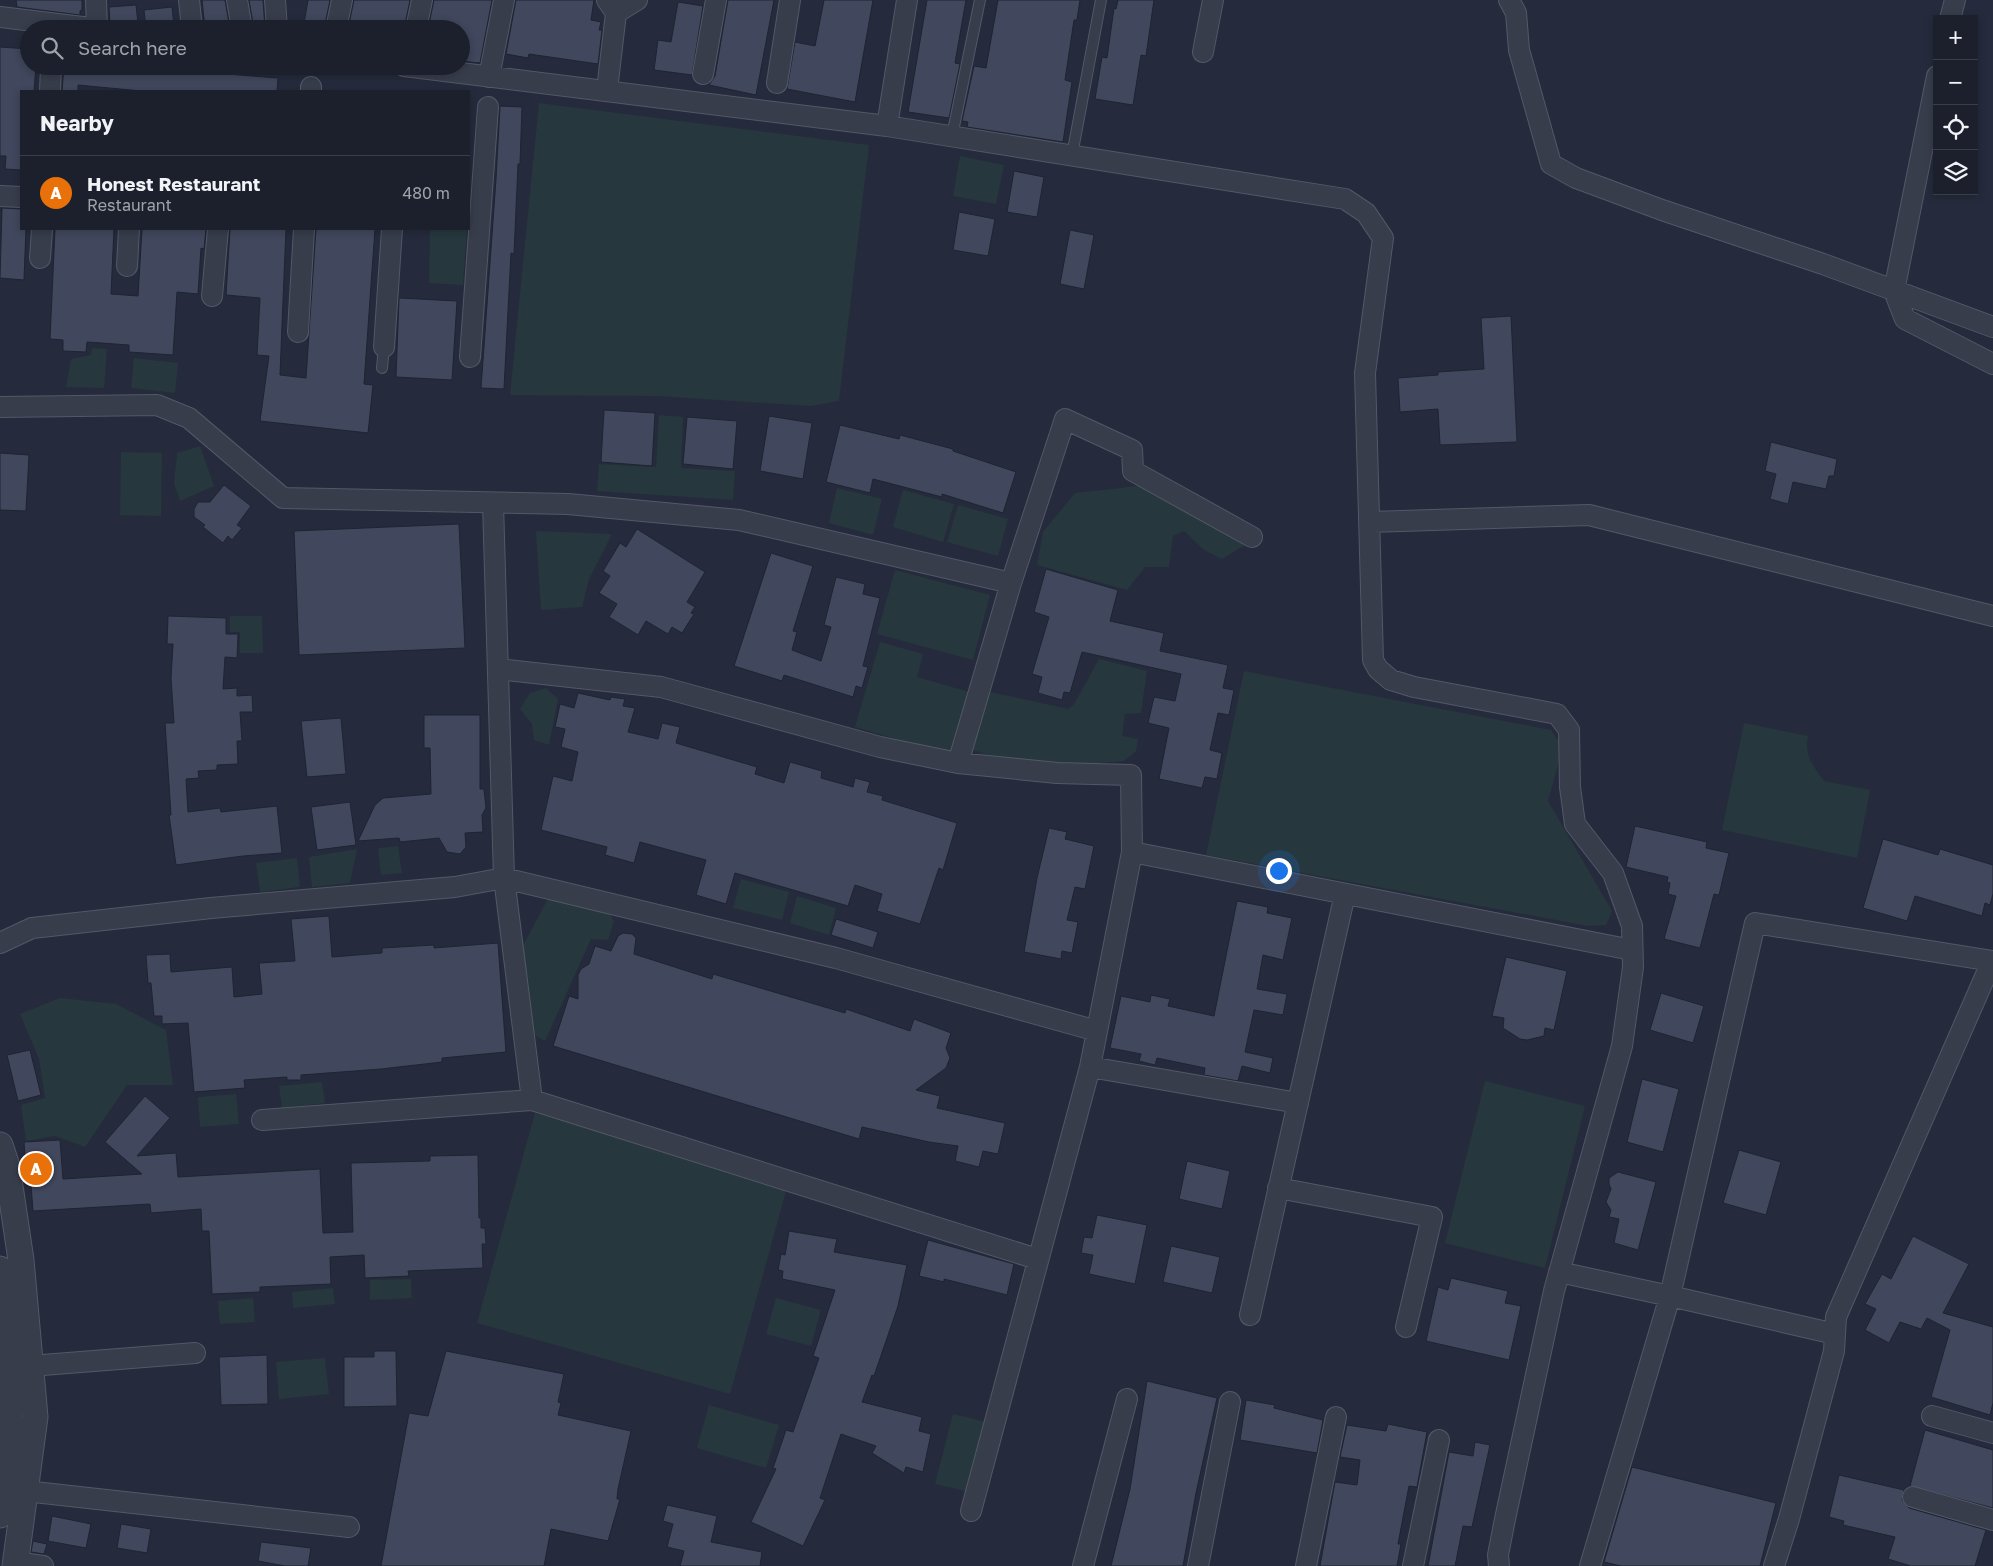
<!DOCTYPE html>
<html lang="en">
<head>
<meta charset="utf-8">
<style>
	body { margin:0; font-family:"Golos Text",sans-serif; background:#292d39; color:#f1f3f6 }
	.controls { position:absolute; right:15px; top:15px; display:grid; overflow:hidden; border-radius:0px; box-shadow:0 2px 8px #0003 }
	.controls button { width:45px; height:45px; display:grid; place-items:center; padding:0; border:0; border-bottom:1px solid #3a3e49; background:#1c202d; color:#f1f3f6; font:25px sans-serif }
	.you { position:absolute; left:1278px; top:870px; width:18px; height:18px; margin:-12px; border:4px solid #fff; border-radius:50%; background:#1a73e8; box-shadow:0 0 0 8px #1a73e833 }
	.badge { display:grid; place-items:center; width:32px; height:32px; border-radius:50%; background:#8da4f3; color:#fff; font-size:16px; font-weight:700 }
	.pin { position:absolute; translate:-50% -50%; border:2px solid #fff; box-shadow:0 1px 5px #0006 }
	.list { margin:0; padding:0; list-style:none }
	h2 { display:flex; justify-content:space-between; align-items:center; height:65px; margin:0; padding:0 20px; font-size:21px }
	h2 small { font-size:16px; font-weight:400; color:#a0a3aa }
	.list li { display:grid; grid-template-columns:32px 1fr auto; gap:15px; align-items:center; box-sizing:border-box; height:75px; padding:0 20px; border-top:1px solid #3a3e49 }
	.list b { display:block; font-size:19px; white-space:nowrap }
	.list p { margin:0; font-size:16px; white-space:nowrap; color:#a0a3aa }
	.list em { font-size:16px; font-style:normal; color:#a0a3aa }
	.icon { flex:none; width:28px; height:28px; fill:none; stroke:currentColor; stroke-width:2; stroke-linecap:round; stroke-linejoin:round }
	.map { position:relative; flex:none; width:1993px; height:1566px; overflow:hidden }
	.search { position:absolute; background:#1c202d; box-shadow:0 2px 8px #0003; left:20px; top:20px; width:450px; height:55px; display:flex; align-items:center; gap:12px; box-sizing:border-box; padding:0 18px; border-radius:28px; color:#a0a3aa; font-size:19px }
	.panel { position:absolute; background:#1c202d; box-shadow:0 2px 8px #0003; left:20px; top:90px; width:450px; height:140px; border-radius:0px }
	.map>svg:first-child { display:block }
	.green { fill:#26373d }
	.building { fill:#41475c; stroke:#1f2433 }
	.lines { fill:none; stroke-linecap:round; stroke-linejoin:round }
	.service-casing { stroke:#535867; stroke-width:12 }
	.minor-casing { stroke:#535867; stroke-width:22 }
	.tertiary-casing { stroke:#535867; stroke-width:27 }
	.service { stroke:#383d4c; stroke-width:10 }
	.minor { stroke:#383d4c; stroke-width:20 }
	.tertiary { stroke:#383d4c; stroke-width:25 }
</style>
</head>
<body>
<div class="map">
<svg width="1993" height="1566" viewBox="0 0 1993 1566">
	<rect width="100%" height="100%" fill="#252b3c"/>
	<path class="green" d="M539,103L869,145L839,401L811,406L658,396L510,395Z
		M960,156L1004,165L996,204L953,196Z
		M430,229H467L463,285L429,283Z
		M92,348L107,349L104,388L66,387L71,359L91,355Z
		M134,358L178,363L175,393L131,388Z
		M659,415L683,417L681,468L735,471L733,500L597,491L599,464L656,467Z
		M200,446L214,486L180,501L174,483L177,453Z
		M121,452L162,453L161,516L120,515Z
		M1138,486L1181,500L1212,526L1250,542L1222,559L1204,550L1184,531L1173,536L1169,567H1145L1127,590L1037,565L1043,532L1075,493Z
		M837,488L882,499L873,535L829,523Z
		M903,490L954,504L943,542L893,527Z
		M958,505L1008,519L998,556L947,542Z
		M536,531L612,534L589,579L582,607L541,610Z
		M895,570L990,595L973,660L877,634Z
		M230,616H262L263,653H240V632H230Z
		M880,642L923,654L917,677L973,693L954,756L855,727Z
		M1099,659L1147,671L1141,713L1125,714L1122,736L1138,739L1136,751L1124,761L1048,767L1004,760L973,750L986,691L1068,709L1074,704Z
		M1244,671L1551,730L1559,742L1558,765L1548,801L1612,911L1606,925L1588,926L1206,855Z
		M546,688L558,699L549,745L534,740L532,724L520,709L530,693Z
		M1744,723L1808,736C1804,755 1813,766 1824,781L1870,790L1857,858L1722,830Z
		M398,846L402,873L381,875L378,848Z
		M357,849L350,883L312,887L309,857Z
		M297,858L300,887L260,892L256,863Z
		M741,879L789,892L782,920L733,908Z
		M552,891L604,904L614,921L608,940L591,939L545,1041L529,1032L520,951Z
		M797,896L836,908L829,935L790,923Z
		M60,998L116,1004L166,1030L173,1085H127L85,1147L55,1136L26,1141L21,1105L45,1098L39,1059L20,1014Z
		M1485,1081L1585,1106L1545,1268L1445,1243Z
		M322,1082L325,1103L282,1108L279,1086Z
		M236,1094L239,1124L200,1127L198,1097Z
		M535,1113L788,1184L730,1394L477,1323Z
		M411,1279L412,1298L370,1300V1280Z
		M333,1288L335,1304L293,1308L292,1292Z
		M253,1298L255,1322L220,1324L218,1301Z
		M776,1298L821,1310L811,1346L766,1334Z
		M325,1358L329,1394L279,1399L276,1362Z
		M709,1405L779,1425L766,1468L697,1448Z
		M953,1414L987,1422L969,1492L935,1484Z"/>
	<path class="building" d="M16,0H82V10L80,11V15L17,7Z
		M202,0H225L230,29H205Z
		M249,0H263L265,28L254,29Z
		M308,0H330L324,29H303Z
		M354,0H410L404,29H348Z
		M434,0H492L480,63L461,61V29H428Z
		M516,0H594L591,20L601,22L599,30H602L598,64L529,54L528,58L506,54Z
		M728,0H774L756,95L709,85L715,76Z
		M824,0H873L855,102L787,89L795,42L815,46Z
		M927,0H966L955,63L960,64L949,118L908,112Z
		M998,0H1080L1077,20H1074L1065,80L1072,82L1063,142L967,127L968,122L962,121L974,66L986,68Z
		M1118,0H1154L1146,56L1141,55L1133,105L1095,99L1102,57L1107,58L1114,8L1116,9Z
		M678,2L703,6L692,75L654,70L658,40L671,42Z
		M136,5L138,23L110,26L109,7Z
		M172,7L174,26L146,29L144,10Z
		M0,47L29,49V66H36L34,91H21V170L5,169L6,156H0Z
		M64,66L188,67V71L278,78L277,91H141L78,85V91H62Z
		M500,106L522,107L520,164H518L514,254L511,253L504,389L481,388L496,179Z
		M1014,171L1044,177L1037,217L1007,212Z
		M2,208L21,209V229H26L24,280L0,278Z
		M959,212L995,219L988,256L953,250Z
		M55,229H114L111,294L138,296L142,229H206L204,249L201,248L198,294L177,292L173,355L129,352V345L87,342L86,352L63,351V340L50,339Z
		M230,229H286L280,375L306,378L316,229H375L364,384L373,385L368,433L260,421L269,356L257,355L260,298L226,295Z
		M1070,230L1094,235L1084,289L1060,284Z
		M399,298L457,301L452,380L396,377Z
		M1511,316L1517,442L1440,445L1438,409L1400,412L1398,378L1438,375V372L1484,369L1481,318Z
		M604,410L655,413L652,466L601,462Z
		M769,416L812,423L803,479L760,471Z
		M687,417L737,421L733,469L683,464Z
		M840,425L899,439L900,435L953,449V451L1016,472L1003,513L942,494V497L873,479L870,493L826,482Z
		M1771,442L1837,459L1834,476H1829L1826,489L1793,482L1788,504L1770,499L1776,474L1765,471Z
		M0,453L29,455L26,511L0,510Z
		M224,485L251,506L237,525L242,528L232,540L228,536L223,543L203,527L205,525L194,517V509L198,502H210Z
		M459,524L465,648L299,655L294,531Z
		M637,529L705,572L687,602L695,607L691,613L694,614L682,633L672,627L668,634L646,621L638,635L609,617L617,604L599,593L610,576L603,571L620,543L626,547Z
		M771,553L813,566L793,631L797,632L792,650L821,661L831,627L824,625L836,577L865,584L863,594L880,598L863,666L868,667L862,688L856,686L853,697L784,675L782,681L734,666Z
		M1046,569L1118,590L1110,621L1164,633L1160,651L1228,665L1223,688L1234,690L1229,715L1218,713L1210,750L1222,753L1217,779L1205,777L1202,788L1159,779L1169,728L1148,723L1154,697L1175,701L1181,674L1082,652L1070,693L1064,692L1062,700L1038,693L1042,677L1032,674L1049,617L1034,612Z
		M168,616L226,618V634H238L237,658L225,657L223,689L237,688V696L252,695L253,712H240L242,741H237L238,764L217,765V770L198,771L199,778L186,779L188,812L220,808L221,812L277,806L282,853L243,856L176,865L169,815H171L165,723H174L171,678L173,644H167Z
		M578,693L610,700L611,697L625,699L623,706L635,708L628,732L658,739L662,723L680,727L676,743L757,767L755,774L784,783L790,762L822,771L821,778L853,787L855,778L870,782L867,792L883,796L882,800L957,823L943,870L939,868L920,924L877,911L882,894L855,885L848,906L735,873L726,904L696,895L706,860L640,842L634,863L605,855L607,847L541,830L553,776L572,781L578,752L561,747L565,729L555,727L560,704L574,708Z
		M424,715H480V789H484L486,808L482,815L483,832L465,833L466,847L460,854L447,852L439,838L400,842L399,838L358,841L375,805L383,798L431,794L430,748H424Z
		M341,718L346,774L307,777L301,721Z
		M350,802L356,845L317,850L311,807Z
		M1635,826L1707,842L1706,848L1729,853L1719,895L1714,894L1700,948L1664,939L1676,896L1668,894L1670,883L1667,882L1668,877L1626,867Z
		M1049,828L1067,832L1065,839L1094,846L1085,889L1075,887L1067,920L1078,922L1072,953L1062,951L1061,959L1024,952L1037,878Z
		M1883,839L1938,855L1940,849L1993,865V894L1990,905L1985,903L1982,916L1915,896L1907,921L1863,908Z
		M1237,901L1268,907L1267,913L1292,918L1283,960L1263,955L1257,989L1287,994L1283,1015L1254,1010L1245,1052L1273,1058L1270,1073L1242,1066L1238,1081L1204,1075L1205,1068L1157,1058L1155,1065L1139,1061L1141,1054L1110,1048L1121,996L1150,1002L1151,995L1170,999L1168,1006L1214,1016Z
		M329,916L332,957L382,953V948L434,945V948L498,943L506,1052L442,1058V1062L381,1069L301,1075V1080H287V1077L244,1080L245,1088L194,1092L188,1023L162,1024V1016H154L151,983H148L146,955L170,954L171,972L232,967L234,997L262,994L259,963L295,961L291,919Z
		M836,919L878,932L873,948L831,935Z
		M623,933L632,934L636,938L634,954L712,979L713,974L845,1013L846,1009L910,1031L914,1019L951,1033L946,1048L950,1058L946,1068L916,1090L940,1096L937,1108L1005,1123L998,1154L983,1151L979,1167L955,1161L958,1146L929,1142L862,1127L859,1139L553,1046L569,996L578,999V975L581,969L589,964L595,946L611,951L618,936Z
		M1506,957L1567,971L1554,1030L1545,1028L1544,1036L1527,1040L1520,1039L1503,1028L1504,1018L1492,1016Z
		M1661,993L1704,1006L1693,1043L1650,1030Z
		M30,1050L41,1095L18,1101L7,1055Z
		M1642,1079L1679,1089L1663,1152L1627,1142Z
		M145,1096L170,1118L137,1156L176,1153L178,1177L320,1169L323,1233L353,1232L351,1163L430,1161V1156L478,1155L479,1218H481V1228H485L486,1244H482L483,1268L408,1271L409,1276L365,1278L364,1255L330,1257L331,1284L260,1287V1292L212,1294L209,1231H202L201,1209L151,1213L150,1204L33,1211L31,1185L27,1186L24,1142L60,1140L63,1179L142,1174L105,1142Z
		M1739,1150L1781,1162L1766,1215L1723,1203Z
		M1187,1161L1230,1171L1222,1209L1179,1199Z
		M1618,1172L1656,1182L1638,1250L1614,1243L1619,1219L1609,1217L1611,1210L1606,1202L1611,1189L1609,1184V1178Z
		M1097,1215L1147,1225L1135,1284L1089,1274L1093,1255L1081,1253L1084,1237L1092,1238Z
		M789,1231L837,1239L834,1252L907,1265L898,1306L874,1376L872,1375L862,1402L922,1417L919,1431L931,1434L923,1472L906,1467L904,1473L872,1453L876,1446L841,1434L820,1498L825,1500L803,1546L751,1522L776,1469L773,1468L786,1430L793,1432L819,1358L813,1356L835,1290L782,1279L783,1271L778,1270L781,1254L785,1255Z
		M1913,1236L1969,1264L1943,1313L1993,1327V1403L1990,1415L1931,1397L1950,1330L1927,1318L1921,1329L1900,1322L1889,1343L1865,1330L1876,1309L1865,1304L1882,1274L1891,1279Z
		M928,1240L1014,1264L1007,1295L944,1279V1282L919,1276Z
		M1171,1246L1220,1257L1212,1293L1163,1282Z
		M1451,1278L1508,1291L1505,1303L1521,1306L1509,1360L1426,1341L1438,1287L1448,1290Z
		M374,1351H396L397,1406L344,1407V1357H374Z
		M446,1351L564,1374L558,1402L561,1403L558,1415L631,1431L618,1489L617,1499H620L608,1541L551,1529L544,1566H381L409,1413L428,1416Z
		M267,1355L268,1404L221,1405L219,1357Z
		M1147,1381L1217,1398L1196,1493L1183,1566H1111L1130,1489Z
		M1246,1400L1275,1405L1274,1408L1323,1420L1317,1453L1240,1440Z
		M1388,1424L1427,1432L1417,1487L1409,1486L1398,1544H1401L1397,1566H1320L1335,1482L1357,1485L1360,1460L1340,1457L1347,1425L1386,1431Z
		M1925,1430L1993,1450V1508L1910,1486Z
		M1475,1442L1490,1445L1472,1527L1463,1526L1455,1566H1428L1449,1452L1473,1456Z
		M1632,1467L1776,1503L1760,1566H1621L1604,1562Z
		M1839,1475L1904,1490L1902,1500L1909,1508L1986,1530L1975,1566H1911L1888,1559L1895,1537L1843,1525L1844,1521L1829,1517Z
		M667,1505L717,1516L711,1542L762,1552L760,1566H680L684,1551L667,1547L673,1524L663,1521Z
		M52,1516L91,1524L86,1548L48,1541Z
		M121,1524L151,1529L147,1553L117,1548Z
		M33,1541L47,1544L44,1554L31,1552Z
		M261,1542L311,1548L308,1566H285L258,1561Z"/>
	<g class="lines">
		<defs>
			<path id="service" d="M952,136L980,0
				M1072,155L1101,0
				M382,368L384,347"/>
			<path id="minor" d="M96,0L97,29
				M189,0L192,29
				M237,0L242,29
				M275,0L277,29
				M607,0L616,13L607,90
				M1509,0L1516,13L1519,50L1551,164L1576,178L1662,210L1823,264L1993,327
				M616,13L637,0
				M0,17L99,29
				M1950,19L1955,0
				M336,29L342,0
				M416,29L422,0
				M1203,52L1213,0
				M404,66L887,126L1345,199L1366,213L1383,238L1365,373L1373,660L1378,669L1391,680L1414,687L1557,714L1569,730L1570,787L1575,824L1613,873L1632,926L1633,967L1622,1046L1554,1291L1505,1519L1498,1555L1499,1566
				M703,74L716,0
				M1937,76L1894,291L1905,319L1993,364
				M489,77L504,0
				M777,83L790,0
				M50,91L51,66
				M311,91V87
				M887,126L907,0
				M0,196L21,197
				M40,258L42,229
				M127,266L129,229
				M212,296L218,229
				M298,332L304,229
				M384,347L392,229
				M470,357L488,107
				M0,407L157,405L189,418L283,498L568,504L739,520L1011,583
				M493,503L504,878L836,958L1097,1031
				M1370,522L1589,515L1993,616
				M498,669L661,687L880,747L958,763L1011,583L1065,419L1132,450L1133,471L1252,537
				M958,763L1057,773L1131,775L1132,852
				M0,943L32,928L211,908L455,887L504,878L532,1100L262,1120
				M1090,1067L1298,1103
				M532,1100L1037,1259
				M1278,1188L1432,1217L1406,1327
				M1559,1272L1670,1296L1590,1566
				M1250,1315L1345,894
				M30,1366L195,1353
				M1932,1416L1993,1433
				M25,1491L349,1527
				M1913,1497L1993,1520
				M971,1511L1090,1067L1132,852L1632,950
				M15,1562L43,1566
				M1083,1566L1127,1399
				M1198,1566L1230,1402
				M1306,1566L1336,1417
				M1413,1566L1439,1440
				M1774,1566L1789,1519L1834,1351L1836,1317L1992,961L1755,923L1670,1296L1835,1334"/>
			<path id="tertiary" d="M0,1145L7,1166L21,1260L35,1417L15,1566
				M0,1269L8,1331L10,1442L0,1515"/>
		</defs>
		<use href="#service" class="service-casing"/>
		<use href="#minor" class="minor-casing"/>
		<use href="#tertiary" class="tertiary-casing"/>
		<use href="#service" class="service"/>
		<use href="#minor" class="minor"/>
		<use href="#tertiary" class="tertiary"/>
	</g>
</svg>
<div class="controls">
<button>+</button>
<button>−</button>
<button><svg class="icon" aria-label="locate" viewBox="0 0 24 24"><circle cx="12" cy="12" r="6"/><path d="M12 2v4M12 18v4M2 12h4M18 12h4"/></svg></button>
<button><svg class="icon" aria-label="layers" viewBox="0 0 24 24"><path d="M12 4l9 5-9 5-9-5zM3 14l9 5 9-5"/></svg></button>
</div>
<div class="you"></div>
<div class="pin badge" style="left:36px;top:1169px;background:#e8710a">A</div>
<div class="search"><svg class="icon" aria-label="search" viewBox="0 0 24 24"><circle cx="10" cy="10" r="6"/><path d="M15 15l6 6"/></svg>Search here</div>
<section class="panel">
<h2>Nearby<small></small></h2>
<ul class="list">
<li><span class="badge" style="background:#e8710a">A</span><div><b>Honest Restaurant</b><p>Restaurant</p></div><em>480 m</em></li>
</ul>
</section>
</div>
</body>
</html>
